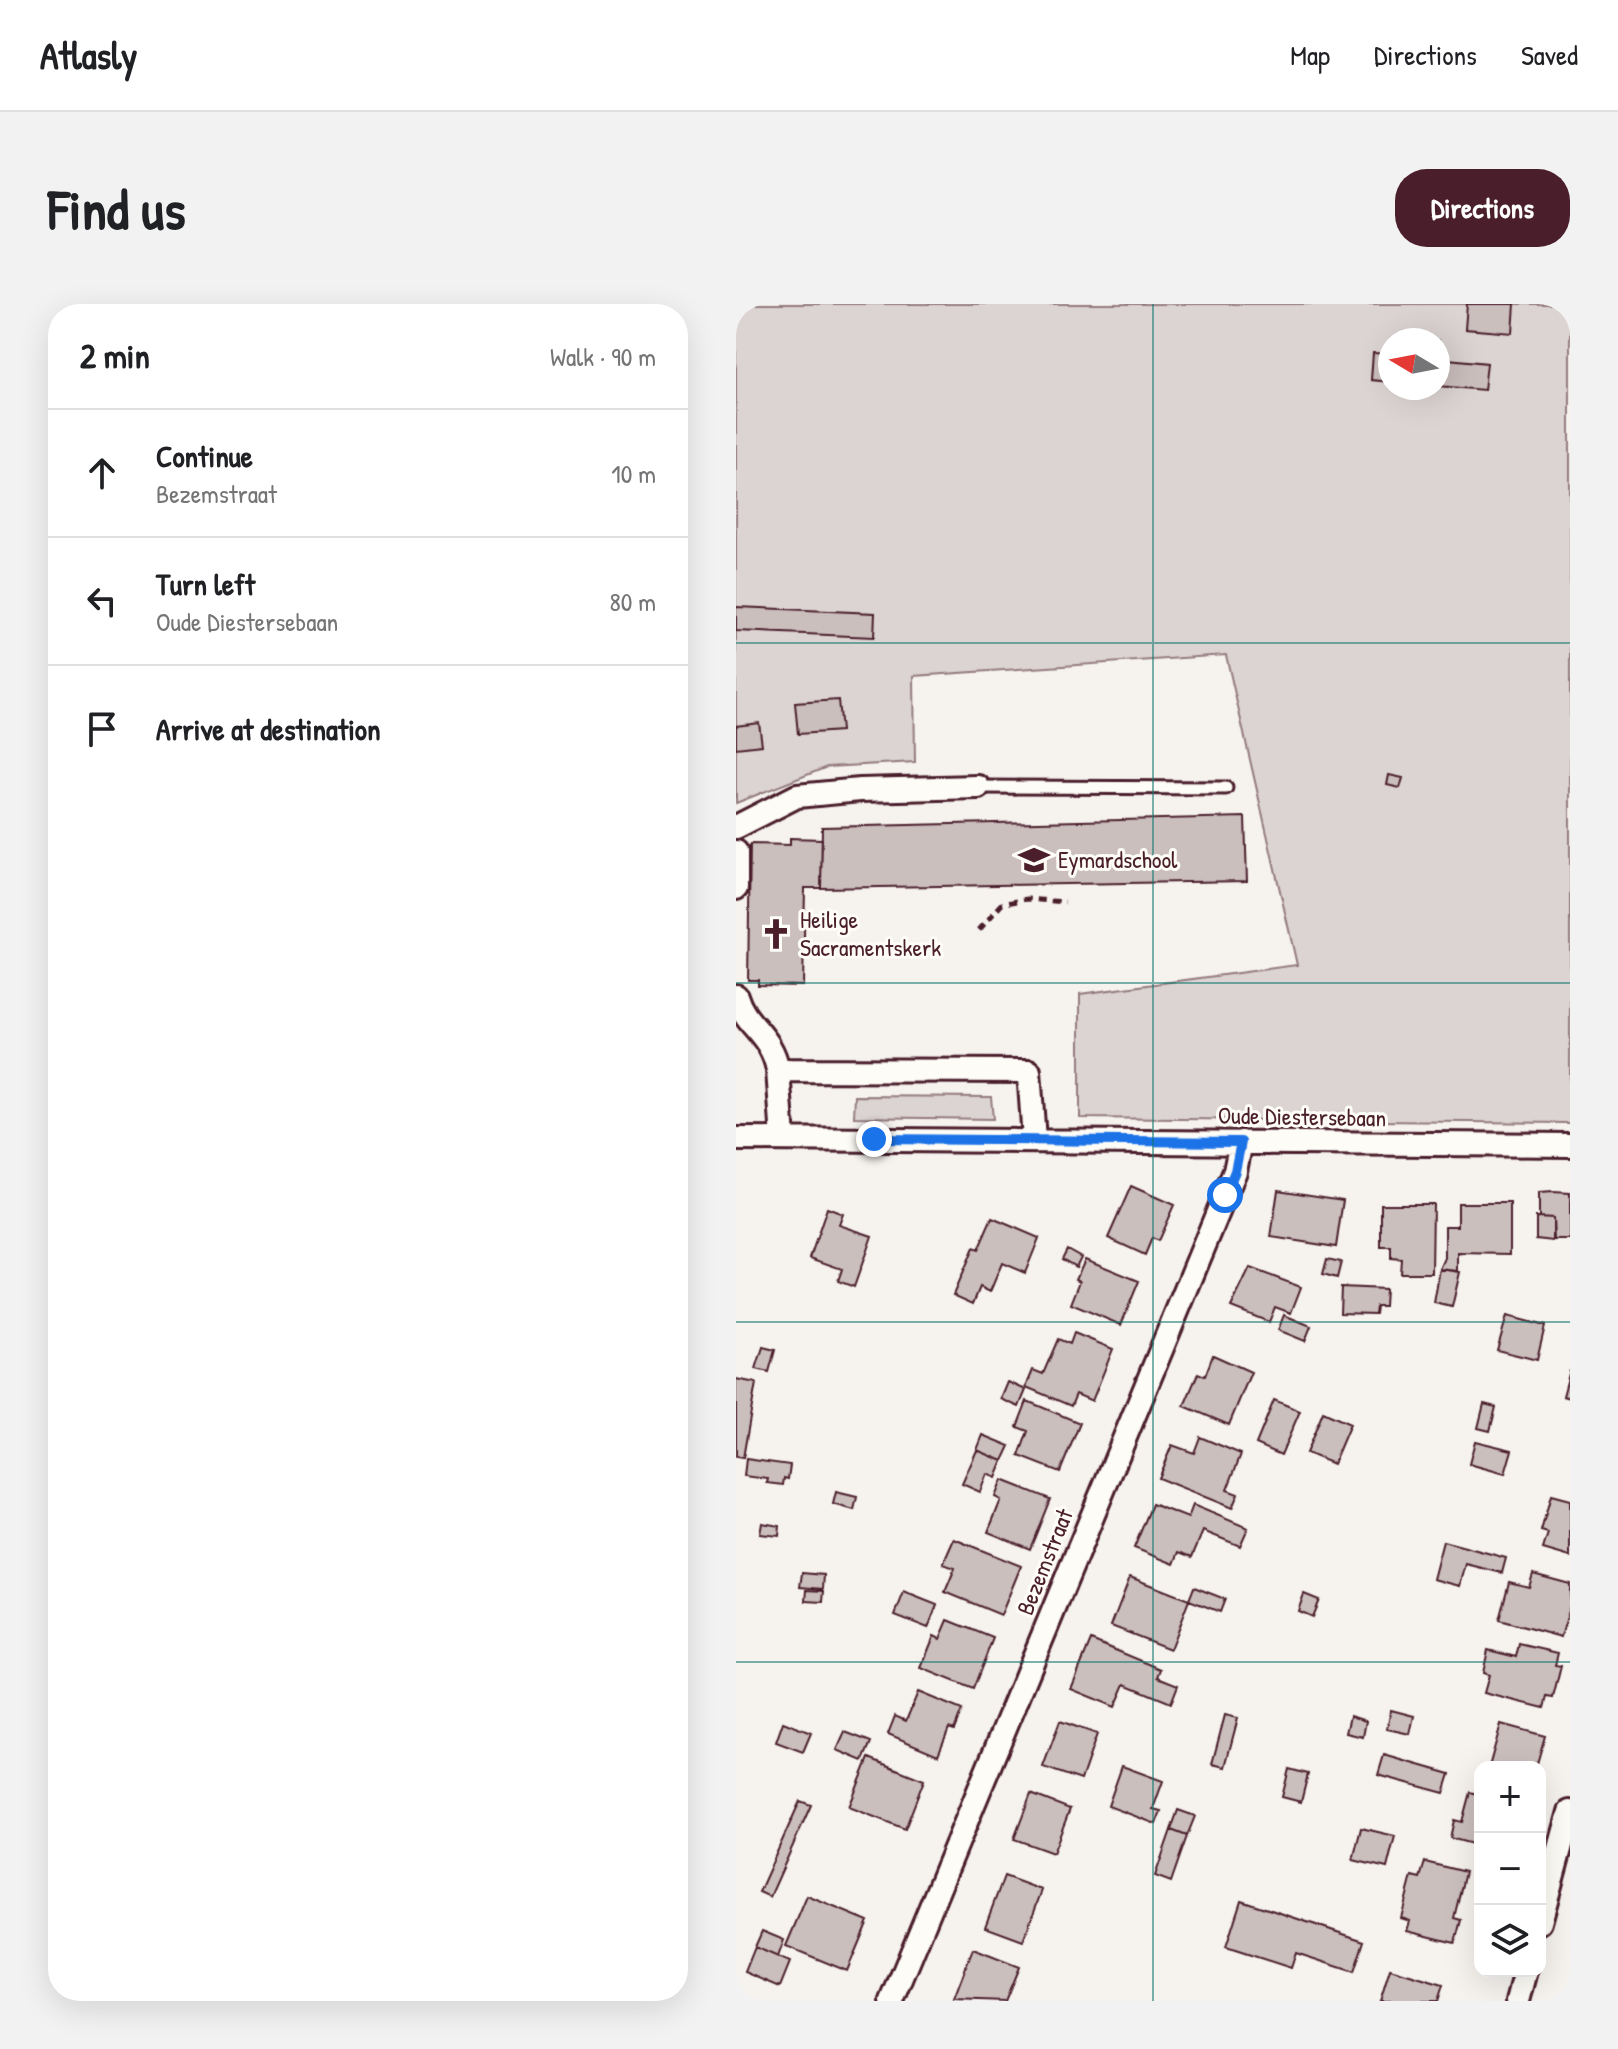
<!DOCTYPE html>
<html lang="en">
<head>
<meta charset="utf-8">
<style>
	body { margin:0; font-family:"Patrick Hand",sans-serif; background:#f2f2f2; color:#202124 }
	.controls { position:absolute; right:24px; bottom:24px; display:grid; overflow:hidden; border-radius:16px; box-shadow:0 8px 32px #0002 }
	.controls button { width:72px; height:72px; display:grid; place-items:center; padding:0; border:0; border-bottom:2px solid #e0e0e0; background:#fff; color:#202124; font:40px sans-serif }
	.compass { position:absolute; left:642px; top:24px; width:72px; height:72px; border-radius:50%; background:#fff; box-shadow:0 8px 32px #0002; rotate:280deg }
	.stop { position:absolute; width:24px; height:24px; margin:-18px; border:6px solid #1a73e8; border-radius:50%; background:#fff }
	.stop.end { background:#1a73e8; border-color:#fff; box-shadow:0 2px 8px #0008 }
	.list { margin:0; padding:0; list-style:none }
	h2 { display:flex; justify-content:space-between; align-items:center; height:104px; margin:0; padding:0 32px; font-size:34px }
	h2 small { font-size:26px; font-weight:400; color:#757577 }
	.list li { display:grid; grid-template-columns:52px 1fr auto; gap:24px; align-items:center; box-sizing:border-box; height:128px; padding:0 32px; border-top:2px solid #e0e0e0 }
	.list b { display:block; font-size:30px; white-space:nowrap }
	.list p { margin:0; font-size:26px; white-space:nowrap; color:#757577 }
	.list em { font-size:26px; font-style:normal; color:#757577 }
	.icon { flex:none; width:44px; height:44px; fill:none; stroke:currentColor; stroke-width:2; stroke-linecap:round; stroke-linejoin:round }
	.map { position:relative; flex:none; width:834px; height:1697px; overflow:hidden; border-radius:32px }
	header { display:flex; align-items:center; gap:48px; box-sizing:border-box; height:112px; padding:0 40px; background:#fff; border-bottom:2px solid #e0e0e0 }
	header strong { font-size:38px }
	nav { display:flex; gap:44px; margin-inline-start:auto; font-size:28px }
	.intro { display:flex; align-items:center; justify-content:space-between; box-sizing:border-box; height:192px; padding:0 48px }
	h1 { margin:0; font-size:56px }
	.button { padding:20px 36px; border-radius:32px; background:#4a1f2b; color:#fff; font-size:28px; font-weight:700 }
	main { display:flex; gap:48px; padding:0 48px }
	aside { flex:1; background:#fff; border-radius:32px; box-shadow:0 8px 32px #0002 }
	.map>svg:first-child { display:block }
	.green { fill:#dcd4d2; stroke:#937a7e; stroke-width:2; fill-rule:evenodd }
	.building { fill:#cbbfbe; stroke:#4a1f2b; stroke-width:2 }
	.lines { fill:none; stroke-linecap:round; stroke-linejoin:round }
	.service-casing { stroke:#4a1f2b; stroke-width:17 }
	.minor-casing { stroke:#4a1f2b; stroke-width:28 }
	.path { stroke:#4a1f2b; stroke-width:5; stroke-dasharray:8 6; stroke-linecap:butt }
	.service { stroke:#fdfcf7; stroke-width:11 }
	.minor { stroke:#fdfcf7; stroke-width:22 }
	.route { stroke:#1a73e8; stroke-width:10 }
	.grid { fill:none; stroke:#0f766e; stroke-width:2; stroke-opacity:0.55 }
	.labels { text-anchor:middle; stroke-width:6; stroke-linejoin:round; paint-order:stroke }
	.poi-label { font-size:24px; fill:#4a1f2b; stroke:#fdfcf7; text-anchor:start }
	.street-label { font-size:24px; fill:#4a1f2b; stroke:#fdfcf7 }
</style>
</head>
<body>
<header>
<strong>Atlasly</strong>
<nav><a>Map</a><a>Directions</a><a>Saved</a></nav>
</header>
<div class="intro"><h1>Find us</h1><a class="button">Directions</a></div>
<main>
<aside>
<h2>2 min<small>Walk · 90 m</small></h2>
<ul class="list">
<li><svg class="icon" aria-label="ahead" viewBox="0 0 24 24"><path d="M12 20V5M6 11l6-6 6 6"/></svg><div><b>Continue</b><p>Bezemstraat</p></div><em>10 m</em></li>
<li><svg class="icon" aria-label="left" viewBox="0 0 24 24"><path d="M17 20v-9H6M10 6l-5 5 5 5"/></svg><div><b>Turn left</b><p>Oude Diestersebaan</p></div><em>80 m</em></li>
<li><svg class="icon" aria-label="arrive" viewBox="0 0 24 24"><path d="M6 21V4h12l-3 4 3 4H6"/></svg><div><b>Arrive at destination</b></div></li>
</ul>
</aside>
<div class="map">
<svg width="834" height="1697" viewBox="0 0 834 1697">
	<rect width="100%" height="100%" fill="#f6f3ef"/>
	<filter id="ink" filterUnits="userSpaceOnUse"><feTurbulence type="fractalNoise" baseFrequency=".0125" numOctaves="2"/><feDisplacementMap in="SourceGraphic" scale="16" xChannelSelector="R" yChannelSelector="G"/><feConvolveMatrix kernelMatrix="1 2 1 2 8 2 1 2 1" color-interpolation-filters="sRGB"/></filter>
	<g filter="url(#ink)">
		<path class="green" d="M0,0H834V819L344,814V690L561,661L490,351L178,372L179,458L91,463L0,499ZM654,36H702V84H654Z
			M119,792L255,793L257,815L118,813Z"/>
		<path class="building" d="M731,0H779L777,29L729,25Z
			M637,49L654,50V78L635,76Z
			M702,54L751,59L748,86L702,82Z
			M0,303L139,309L138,333L0,327Z
			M102,396L105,427L62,430L59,399Z
			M23,419L26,441L0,444V422Z
			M653,471L667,474L664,484L651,481Z
			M509,513L511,577L85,584L86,523Z
			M54,534L86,535L85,584H69L67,682L22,681V676H12L14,540L54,541Z
			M395,882L438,901L422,937L416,934L409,951L372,934Z
			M542,886L607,896L600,943L535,933Z
			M817,888L834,889V936H818L817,914L803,913V889Z
			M722,899H774V950L722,949V967L704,965L709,954V922H722Z
			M645,900H697L696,969H664L665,955L655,954V943H645Z
			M91,904L107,910L103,921L136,932L118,983L102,977L106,965L74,954Z
			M800,913L817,914V937L800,935Z
			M256,914L303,934L289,969L266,959L254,988L244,983L237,1000L217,991L237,944L242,946Z
			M331,945L345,953L340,963L326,955Z
			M349,955L403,977L385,1021L335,1000L344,977L340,975Z
			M591,955L605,958L601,974L587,970Z
			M514,964L565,983L555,1009L539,1003L533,1018L495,1003Z
			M704,965L724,968L716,1003L698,999Z
			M605,983L649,985L648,1002H640L639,1010L604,1009Z
			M548,1011L575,1022L569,1037L542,1026Z
			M771,1012L809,1022L801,1056L761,1046Z
			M338,1029L377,1045L356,1097L340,1090L335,1102L290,1083L297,1066L307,1070L322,1035L334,1040Z
			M27,1043L39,1046L33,1068L20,1065Z
			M477,1051L515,1068L493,1121L448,1102L462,1069L469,1072Z
			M834,1066V1094L827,1092Z
			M0,1075L20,1079L7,1154L0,1153Z
			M272,1078L290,1086L283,1103L265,1095Z
			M538,1096L564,1107L545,1151L520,1140Z
			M291,1097L344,1119L324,1168L283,1152L292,1127L281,1123Z
			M748,1100L760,1103L754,1127L742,1124Z
			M587,1108L614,1120L597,1160L570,1149Z
			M247,1131L274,1142L267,1157L241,1146Z
			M464,1133L505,1150L491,1186L502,1190L496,1204L422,1174L436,1141L458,1149Z
			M739,1137L776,1146L769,1170L733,1160Z
			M241,1146L267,1157L260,1174L251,1170L244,1188L226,1180Z
			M10,1155L54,1161L52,1175L48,1174L47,1181L31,1179L32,1175L8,1172Z
			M266,1176L314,1195L294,1245L252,1228L265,1196L259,1193Z
			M100,1188L121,1193L118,1206L97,1200Z
			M815,1191L834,1196V1253L807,1245L812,1229L805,1227Z
			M416,1200L452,1214L457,1201L512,1224L504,1242L467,1227L456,1253L443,1248L438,1260L398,1244Z
			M26,1219L44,1222L43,1232L24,1230Z
			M218,1235L285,1262L265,1311L209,1288L219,1264L207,1260Z
			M707,1237L770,1254L766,1269L730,1260L724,1282L697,1275Z
			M66,1269L88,1271L87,1285L64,1283Z
			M797,1270L834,1280V1302L825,1333L763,1316L773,1278L793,1283Z
			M394,1273L453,1296L434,1345L375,1322Z
			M458,1283L489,1295L484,1308L453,1296Z
			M71,1286L88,1287L87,1298L70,1297Z
			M168,1288L201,1301L192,1324L159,1311Z
			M568,1290L583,1296L576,1313L562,1307Z
			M212,1316L257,1334L237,1385L185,1364L198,1332L204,1335Z
			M355,1336L425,1365L422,1373L442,1381L435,1399L389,1380L379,1403L335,1385Z
			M783,1340L822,1349L819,1361L825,1362L817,1394L811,1393L808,1404L748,1389L753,1371L747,1369L752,1346L780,1353Z
			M182,1388L226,1406L218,1426L213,1424L202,1451L152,1430L159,1412L170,1417Z
			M655,1406L678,1412L674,1430L651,1425Z
			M489,1411L502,1414L489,1463L476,1460Z
			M614,1412L630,1417L627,1433L610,1429Z
			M324,1417L361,1430L345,1476L307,1463Z
			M47,1418L75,1429L67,1448L40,1438Z
			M765,1420L809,1432L800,1463H753Z
			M109,1428L135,1438L127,1457L101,1446Z
			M648,1451L714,1470L708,1489L642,1471Z
			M133,1454L188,1476L169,1525L113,1503Z
			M386,1462L427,1477L417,1505L425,1507L420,1520L372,1502Z
			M553,1465L572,1470L565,1498L546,1493Z
			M734,1488L744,1491V1542L714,1534L718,1516L726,1518Z
			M295,1490L334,1505L317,1549L278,1535Z
			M64,1497L75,1501L34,1593L23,1588Z
			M442,1506L459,1512L451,1532L435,1526Z
			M625,1524L659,1532L651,1564L617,1556Z
			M435,1526L451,1532L435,1578L419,1572Z
			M689,1558L729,1568L718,1614L725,1616L719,1639L671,1627L674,1617L665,1614L676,1572L684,1574Z
			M268,1572L306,1586L287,1637L249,1623Z
			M71,1592L132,1617L111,1667L50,1642Z
			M505,1596L628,1637L618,1668L560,1649L555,1664L490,1643Z
			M26,1627L48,1636L42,1653L19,1643Z
			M19,1643L54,1658L44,1683L9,1668Z
			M237,1645L283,1663L269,1697L218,1695Z
			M654,1665L707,1681L702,1697H644Z"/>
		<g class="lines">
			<defs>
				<path id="service" d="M242,483L490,484"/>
				<path id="minor" d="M0,523L61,492L124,486L242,483
					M0,548V584
					M0,692C9,723 35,729 42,766
					M0,835L834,841
					M47,835L42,766L293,767L298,836
					M804,1618L834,1508
					M156,1697L499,867L505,838
					M782,1697L790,1667"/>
			</defs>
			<use href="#service" class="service-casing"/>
			<use href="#minor" class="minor-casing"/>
			<path class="path" d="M243,626L266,600L291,595L329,598"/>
			<use href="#service" class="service"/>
			<use href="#minor" class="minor"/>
		</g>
	</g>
	<g class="lines" filter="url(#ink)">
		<path class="route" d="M138,835L505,838L499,867L489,891"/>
	</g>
	<path class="grid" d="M417,0V1697M0,339H834M0,679H834M0,1018H834M0,1358H834"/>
	<defs>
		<symbol id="school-bare" viewBox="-9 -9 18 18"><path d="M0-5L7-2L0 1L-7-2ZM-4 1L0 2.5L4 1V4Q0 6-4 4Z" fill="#4a1f2b" stroke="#fdfcf7" stroke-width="2.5" paint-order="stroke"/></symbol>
		<symbol id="church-bare" viewBox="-9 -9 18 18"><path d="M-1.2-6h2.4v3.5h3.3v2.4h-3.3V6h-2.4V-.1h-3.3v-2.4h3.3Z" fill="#4a1f2b" stroke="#fdfcf7" stroke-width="2.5" paint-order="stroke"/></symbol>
	</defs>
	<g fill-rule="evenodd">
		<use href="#school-bare" x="276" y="534" width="44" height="44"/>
		<use href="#church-bare" x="18" y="608" width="44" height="44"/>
	</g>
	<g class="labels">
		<g class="poi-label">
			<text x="322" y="564">Eymardschool</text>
			<text x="64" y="624">Heilige<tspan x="64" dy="28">Sacramentskerk</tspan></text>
		</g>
		<g class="street-label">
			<text transform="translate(566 813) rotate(1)" y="8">Oude Diestersebaan</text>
			<text transform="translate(309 1258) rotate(-68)" y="8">Bezemstraat</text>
		</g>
	</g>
</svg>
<div class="controls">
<button>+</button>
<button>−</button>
<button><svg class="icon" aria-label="layers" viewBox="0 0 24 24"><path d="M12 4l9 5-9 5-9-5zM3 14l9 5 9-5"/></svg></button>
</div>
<svg class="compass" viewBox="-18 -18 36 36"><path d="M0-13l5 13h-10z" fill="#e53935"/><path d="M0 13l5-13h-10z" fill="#757577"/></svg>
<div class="stop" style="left:489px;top:891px"></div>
<div class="stop end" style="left:138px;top:835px"></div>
</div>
</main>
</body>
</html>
